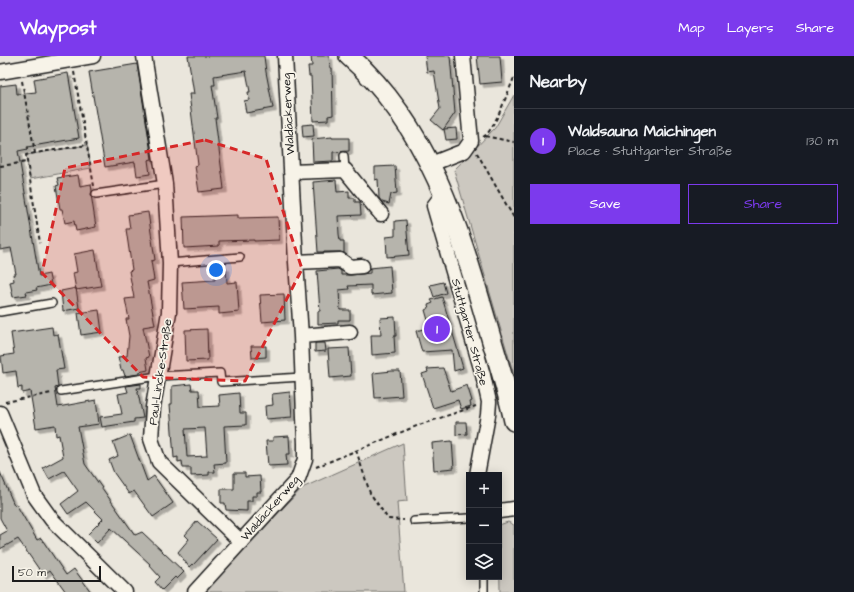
<!DOCTYPE html>
<html lang="en">
<head>
<meta charset="utf-8">
<style>
	body { margin:0; font-family:"Architects Daughter",sans-serif; background:#20242c; color:#f1f3f6 }
	.controls { position:absolute; right:12px; bottom:12px; display:grid; overflow:hidden; border-radius:0px; box-shadow:0 2px 10px #0003 }
	.controls button { width:36px; height:36px; display:grid; place-items:center; padding:0; border:0; border-bottom:1px solid #363941; background:#171b24; color:#f1f3f6; font:20px sans-serif }
	.scale { position:absolute; left:12px; bottom:10px; width:89px; box-sizing:border-box; padding-left:4px; border:2px solid #1c1c1c; border-top:0; font-size:11px; line-height:14px; white-space:nowrap; color:#1c1c1c; -webkit-text-stroke:3px #f7f3e8; paint-order:stroke }
	.you { position:absolute; left:216px; top:214px; width:14px; height:14px; margin:-10px; border:3px solid #fff; border-radius:50%; background:#1a73e8; box-shadow:0 0 0 6px #1a73e833 }
	.badge { display:grid; place-items:center; width:26px; height:26px; border-radius:50%; background:#7c3aed; color:#fff; font-size:13px; font-weight:700 }
	.pin { position:absolute; translate:-50% -50%; border:2px solid #fff; box-shadow:0 1px 4px #0006 }
	.list { margin:0; padding:0; list-style:none }
	h2 { display:flex; justify-content:space-between; align-items:center; height:52px; margin:0; padding:0 16px; font-size:17px }
	h2 small { font-size:13px; font-weight:400; color:#9ea1a6 }
	.list li { display:grid; grid-template-columns:26px 1fr auto; gap:12px; align-items:center; box-sizing:border-box; height:64px; padding:0 16px; border-top:1px solid #363941 }
	.list b { display:block; font-size:15px; white-space:nowrap }
	.list p { margin:0; font-size:13px; white-space:nowrap; color:#9ea1a6 }
	.list em { font-size:13px; font-style:normal; color:#9ea1a6 }
	.actions { display:flex; gap:8px; padding:12px 16px }
	.actions a { flex:1; padding:9px 0; border:1px solid #7c3aed; border-radius:0px; text-align:center; font-size:14px; color:#7c3aed }
	.actions .main { background:#7c3aed; color:#fff }
	.icon { flex:none; width:22px; height:22px; fill:none; stroke:currentColor; stroke-width:2; stroke-linecap:round; stroke-linejoin:round }
	.map { position:relative; flex:none; width:514px; height:536px; overflow:hidden }
	header { display:flex; align-items:center; gap:24px; box-sizing:border-box; height:56px; padding:0 20px; background:#7c3aed; color:#fff }
	header strong { font-size:19px }
	nav { display:flex; gap:22px; margin-inline-start:auto; font-size:14px }
	main { display:flex }
	aside { flex:1; background:#171b24 }
	.map>svg:first-child { display:block }
	.green { fill:#ccc8c0; stroke:#74726e }
	.building { fill:#b6b4ac; stroke:#1c1c1c; fill-rule:evenodd; filter:url(#shadow) }
	.lines { fill:none; stroke-linecap:round; stroke-linejoin:round }
	.lane-casing { stroke:#1c1c1c; stroke-width:10 }
	.street-casing { stroke:#1c1c1c; stroke-width:17 }
	.secondary-casing { stroke:#1c1c1c; stroke-width:22 }
	.path { stroke:#1c1c1c; stroke-width:2; stroke-dasharray:4 3; stroke-linecap:butt }
	.lane { stroke:#f7f3e8; stroke-width:7 }
	.street { stroke:#f7f3e8; stroke-width:14 }
	.secondary { stroke:#f7f3e8; stroke-width:19 }
	.marked { fill:#d62828; fill-opacity:0.2; stroke:#d62828; stroke-width:3; stroke-dasharray:8 5; stroke-linejoin:round }
	.labels { text-anchor:middle; stroke-width:3.5; stroke-linejoin:round; paint-order:stroke }
	.street-label { font-size:12px; fill:#1c1c1c; stroke:#f7f3e8 }
</style>
</head>
<body>
<header>
<strong>Waypost</strong>
<nav><a>Map</a><a>Layers</a><a>Share</a></nav>
</header>
<main>
<div class="map">
<svg width="514" height="536" viewBox="0 0 514 536">
	<defs>
		<filter id="shadow"><feDropShadow dx="3.5" dy="3.5" stdDeviation="0" flood-color="#0004"/></filter>
	</defs>
	<rect width="100%" height="100%" fill="#eae6dc"/>
	<filter id="ink" filterUnits="userSpaceOnUse"><feTurbulence type="fractalNoise" baseFrequency=".025" numOctaves="2"/><feDisplacementMap in="SourceGraphic" scale="8" xChannelSelector="R" yChannelSelector="G"/><feConvolveMatrix kernelMatrix="1 2 1 2 8 2 1 2 1" color-interpolation-filters="sRGB"/></filter>
	<g filter="url(#ink)">
		<path class="green" d="M514,39V319L454,114L495,72Z
			M87,89L91,112L30,123L26,99Z
			M403,387L407,445L397,446L404,536H204L302,432Z
			M508,466L514,469V536H500L499,469Z"/>
		<path class="building" d="M188,0H264L266,16L273,52L246,57L244,45L249,44L248,36H250L246,15L214,20L215,29H212L217,62H215L224,133L199,136L195,110L198,109L189,38H194Z
			M311,0H329L330,12H332L333,59L328,60V64L313,65L311,20H309L308,10H312Z
			M425,0H450L455,57L443,74L431,64L440,53L434,15L427,16Z
			M477,0H500L502,26L480,28Z
			M137,8L152,103L148,104L150,118L137,120L135,106L105,111L89,16Z
			M68,17L79,82L27,91L28,93L18,95L39,220L49,218L51,229L36,232L37,234L26,236L27,239L13,241L10,226L14,225L13,218H16L11,192L0,194V30L16,28L17,38L36,36L34,23Z
			M313,68L314,80L303,81L302,69Z
			M456,72L457,83L446,84L444,73Z
			M332,81V82H349V95L333,96V105L313,106L312,83Z
			M395,110L397,137L391,138L389,148L382,146L379,142L378,123L375,124V111Z
			M78,119L80,130L91,128L92,135L91,138L96,171L76,175L74,165L65,167L62,153H60L56,130L59,129L57,122Z
			M336,124L337,136L349,135V142H355V146H360L361,159L338,160L339,178L340,185H344V197L340,196H318L313,126Z
			M148,156L155,204L151,205L154,224L147,226L155,269L143,271L149,301L146,302L148,314L139,316V318L125,320L123,314H121L118,301L127,300L129,280L126,263H129L125,243L134,242L129,215L132,214L126,173H130L128,159Z
			M238,159V162L278,161L279,184L254,185V184L219,185V190L184,192L183,161Z
			M406,164L409,199L387,201L386,181L395,180V165Z
			M95,194L101,230L76,234L73,217L77,216L74,198Z
			M390,210L392,237L371,239V229L348,230L349,233L339,234L340,254H350V264H338V267L318,268V255H320L317,215L338,213L341,215V219H351L370,217V212Z
			M226,211L227,227L237,226L239,256L219,258V251L184,253L182,226L215,224L214,213Z
			M443,226L446,237L434,241L430,229Z
			M76,232L79,252L63,255L61,235Z
			M284,238L285,264L262,266L260,239Z
			M442,241L463,312L454,315L452,294L422,296L416,275L430,271L425,254L429,252L428,249L433,247L431,244Z
			M99,254L102,276L81,279L78,257Z
			M395,261L396,280H394L395,297L372,299L371,279H381L380,262Z
			M52,271L53,279L58,278L64,313L56,314L58,331L55,332L58,351L96,344L99,368L78,371L85,408L135,479L142,476L184,516L177,523L175,521L162,534L155,526L160,521L149,509L150,508L111,472L97,487L88,478L103,463L86,446L68,458L61,448L78,435L64,415L49,423L43,412L63,401L59,379L56,380L55,369L36,372L30,335L22,337V331L18,332L16,315L3,317L1,300L14,298L11,277Z
			M207,273L208,304L186,305L185,274Z
			M315,287H325L326,295L315,296Z
			M251,290H266V301L252,302Z
			M349,292L351,320L330,322L328,293Z
			M443,312L451,335L467,329L472,345L470,346L471,350L461,353L458,344L433,352L422,318L428,316L427,313Z
			M392,315H400L402,340L375,342L373,317Z
			M141,328V332H137L143,362L134,363V366L102,371L100,361L122,358L118,338L128,336L126,330Z
			M191,328L192,334H199L200,351L220,350L219,339L239,337L240,357H246V369L224,370L226,407L214,408L215,416H209V419L191,420V412H183L182,405L178,406V401L174,402L170,348H172V330ZM205,372L207,400L187,401L185,373Z
			M290,336L292,361L266,363L265,350L273,349L272,338Z
			M456,366H466L467,378L456,379Z
			M130,379L147,425L154,420L173,447L153,461L134,435L129,438L114,417L109,404L118,400L113,386Z
			M289,380L290,398H286L287,409L268,410L266,385H273V381Z
			M452,385L454,412L434,414L432,387Z
			M0,416L14,449L16,448L37,484L41,482L66,519L74,513L91,536H66L50,514L43,519L18,483L0,493V479L7,475L0,462Z
			M234,417H245V421L260,420L261,436H257V440H252V445H247V455L226,454L225,447H221V433H234Z
			M197,465L217,483L193,509L192,508L189,511L178,496L189,483L185,479Z"/>
		<g class="lines">
			<defs>
				<path id="lane" d="M344,100L345,114
					M96,138L165,128
					M170,207L240,201
					M0,256L52,247
					M61,335L158,320L220,317L221,326L302,321
					M414,465L469,462
					M484,521V536"/>
				<path id="street" d="M144,0L165,128L170,207L169,256L153,351L151,383L159,406L241,486
					M0,16L93,0
					M431,108L464,95L471,85L463,0
					M291,116L345,114L381,158
					M443,138L434,150L483,319L489,346L488,359L477,419
					M296,206L340,204L350,211L362,210
					M301,280L350,276
					M0,357L34,439L52,464L125,536
					M499,455L514,453
					M195,536L298,423L305,403V388L301,280L296,206L285,0"/>
				<path id="secondary" d="M349,0C428,69 459,171 487,268C496,300 507,332 514,365"/>
			</defs>
			<use href="#lane" class="lane-casing"/>
			<use href="#street" class="street-casing"/>
			<use href="#secondary" class="secondary-casing"/>
			<path class="path" d="M74,16L94,130
				M22,25L35,97L87,89
				M485,80L514,86
				M483,81C494,76 508,35 514,22
				M35,97L26,99L40,187
				M477,97L514,162
				M0,110L27,106
				M5,346L52,337
				M356,394L370,437L388,463L404,464
				M316,411L419,369L476,350"/>
			<use href="#lane" class="lane"/>
			<use href="#street" class="street"/>
			<use href="#secondary" class="secondary"/>
		</g>
	</g>
	<path class="marked" d="M205,84L266,103L302,213L245,325L143,321L42,217L65,112Z"/>
	<g class="labels">
		<g class="street-label">
			<text transform="translate(288 58) rotate(-93)" y="4">Waldäckerweg</text>
			<text transform="translate(470 276) rotate(75)" y="4">Stuttgarter Straße</text>
			<text transform="translate(160 316) rotate(-82)" y="4">Paul-Lincke-Straße</text>
			<text transform="translate(270 452) rotate(-49)" y="4">Waldäckerweg</text>
		</g>
	</g>
</svg>
<div class="controls">
<button>+</button>
<button>−</button>
<button><svg class="icon" aria-label="layers" viewBox="0 0 24 24"><path d="M12 4l9 5-9 5-9-5zM3 14l9 5 9-5"/></svg></button>
</div>
<div class="scale">50 m</div>
<div class="you"></div>
<div class="pin badge" style="left:437px;top:273px">1</div>
</div>
<aside>
<h2>Nearby<small></small></h2>
<ul class="list">
<li><span class="badge">1</span><div><b>Waldsauna Maichingen</b><p>Place · Stuttgarter Straße</p></div><em>130 m</em></li>
</ul>
<div class="actions"><a class="main">Save</a><a>Share</a></div>
</aside>
</main>
</body>
</html>
